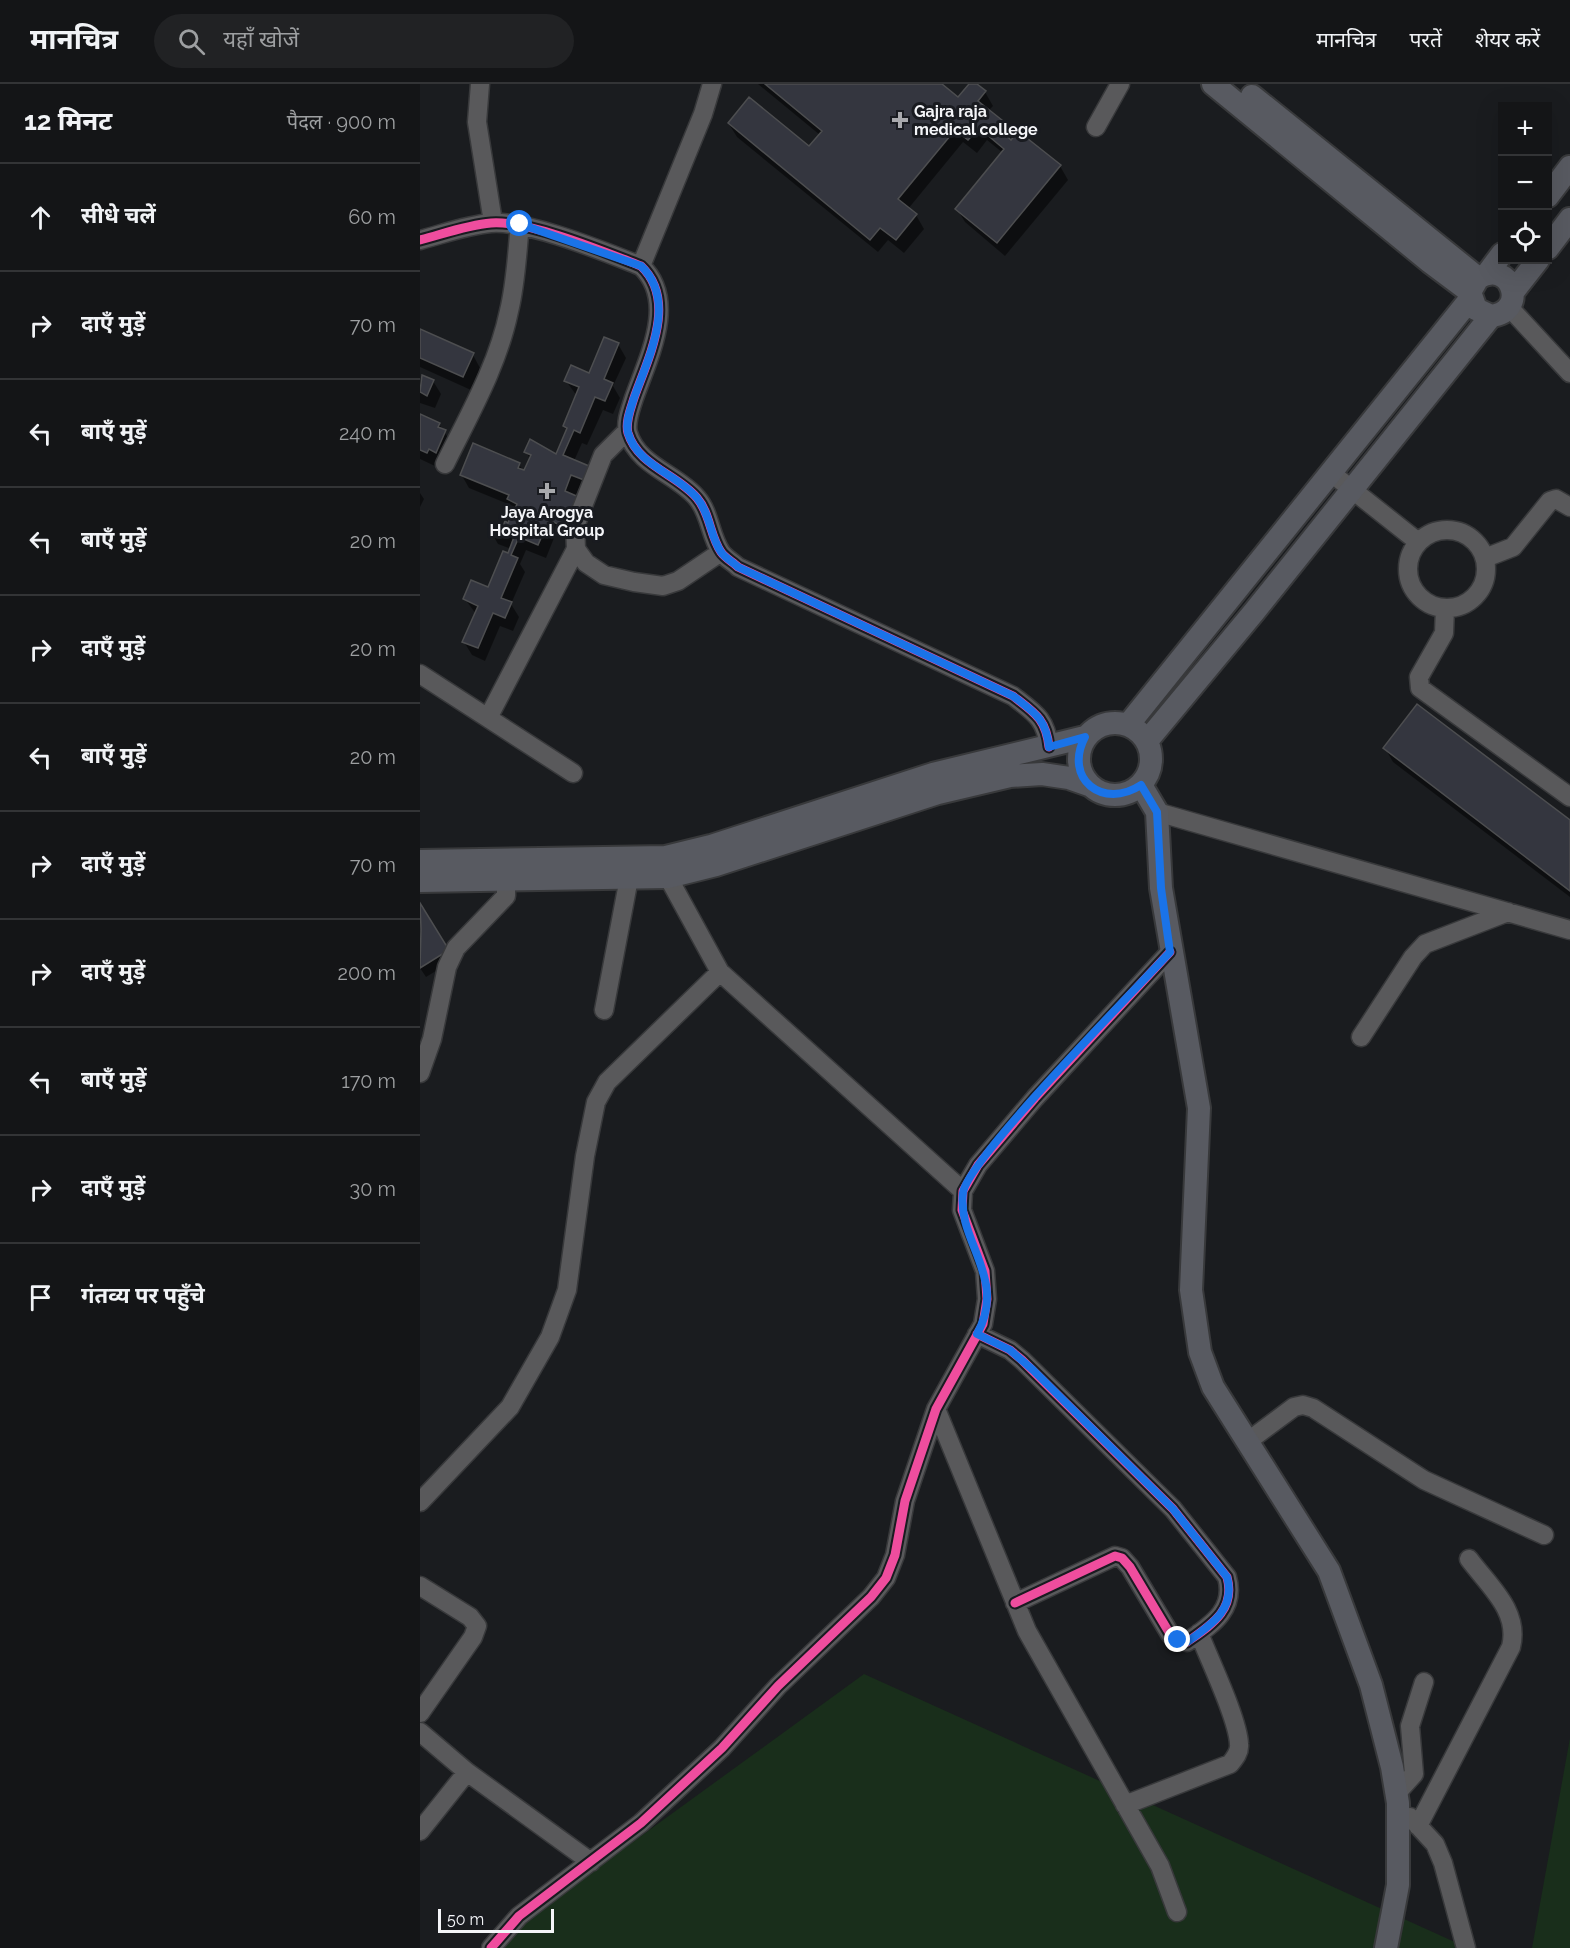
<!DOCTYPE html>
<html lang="hi">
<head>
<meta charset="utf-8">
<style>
	body { margin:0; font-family:Raleway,"Noto Sans Devanagari",sans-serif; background:#212224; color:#f1f3f6 }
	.controls { position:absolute; right:18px; top:18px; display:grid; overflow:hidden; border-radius:0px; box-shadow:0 6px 24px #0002 }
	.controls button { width:54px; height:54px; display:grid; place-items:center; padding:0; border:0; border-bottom:2px solid #333436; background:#141517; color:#f1f3f6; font:30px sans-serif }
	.scale { position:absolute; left:18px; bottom:15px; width:116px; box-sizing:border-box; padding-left:6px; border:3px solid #f4f5f8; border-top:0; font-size:16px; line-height:21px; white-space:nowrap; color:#f4f5f8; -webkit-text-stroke:4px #191b20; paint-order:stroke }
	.stop { position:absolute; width:18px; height:18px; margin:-14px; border:4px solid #1a73e8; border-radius:50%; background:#fff }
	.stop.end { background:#1a73e8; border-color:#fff; box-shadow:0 2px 6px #0008 }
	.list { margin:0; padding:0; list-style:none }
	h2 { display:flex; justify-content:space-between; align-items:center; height:78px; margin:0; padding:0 24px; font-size:26px }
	h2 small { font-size:20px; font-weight:400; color:#9d9fa1 }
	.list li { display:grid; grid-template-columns:39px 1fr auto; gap:18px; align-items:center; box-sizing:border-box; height:108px; padding:0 24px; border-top:2px solid #333436 }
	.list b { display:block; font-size:22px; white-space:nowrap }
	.list em { font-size:20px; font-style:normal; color:#9d9fa1 }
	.icon { flex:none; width:33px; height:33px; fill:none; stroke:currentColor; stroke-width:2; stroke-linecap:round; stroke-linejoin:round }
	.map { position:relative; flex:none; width:1150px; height:1864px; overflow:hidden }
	header { display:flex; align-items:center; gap:36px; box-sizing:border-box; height:84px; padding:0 30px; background:#141517; border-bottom:2px solid #333436 }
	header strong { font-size:28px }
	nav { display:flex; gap:33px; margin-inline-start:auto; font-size:21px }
	.search { width:420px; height:54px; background:#212224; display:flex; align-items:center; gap:15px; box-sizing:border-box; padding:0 21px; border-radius:33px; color:#9d9fa1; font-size:22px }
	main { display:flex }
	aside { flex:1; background:#141517 }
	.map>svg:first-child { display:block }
	.green { fill:#192e1b }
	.shadow { fill:#0007 }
	.building { fill:#34363f; stroke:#4d4e50; stroke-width:1.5 }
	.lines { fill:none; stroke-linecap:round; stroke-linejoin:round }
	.minor-casing { stroke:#38393b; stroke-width:21 }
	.major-casing { stroke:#38393b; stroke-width:26 }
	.minor { stroke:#59595b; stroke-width:18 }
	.major { stroke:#585a61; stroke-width:22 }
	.cycleway-casing { stroke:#191b20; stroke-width:13 }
	.cycleway { stroke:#ef4d9e; stroke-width:9 }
	.route { stroke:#1a73e8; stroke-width:8 }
	.poi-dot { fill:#a8a9ac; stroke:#191b20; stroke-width:2 }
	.labels { text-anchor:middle; stroke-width:6; stroke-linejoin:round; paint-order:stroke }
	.poi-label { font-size:16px; font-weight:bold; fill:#f4f5f8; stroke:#191b20; text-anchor:start }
</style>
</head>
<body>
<header>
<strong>मानचित्र</strong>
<div class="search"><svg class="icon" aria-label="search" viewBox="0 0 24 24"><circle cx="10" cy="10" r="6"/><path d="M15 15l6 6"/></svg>यहाँ खोजें</div>
<nav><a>मानचित्र</a><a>परतें</a><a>शेयर करें</a></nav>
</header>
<main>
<aside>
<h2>12 मिनट<small>पैदल · 900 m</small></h2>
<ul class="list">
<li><svg class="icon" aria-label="ahead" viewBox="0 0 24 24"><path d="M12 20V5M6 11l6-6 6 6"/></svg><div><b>सीधे चलें</b></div><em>60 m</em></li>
<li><svg class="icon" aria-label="right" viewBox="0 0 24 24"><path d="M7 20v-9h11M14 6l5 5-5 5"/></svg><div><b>दाएँ मुड़ें</b></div><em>70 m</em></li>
<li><svg class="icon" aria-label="left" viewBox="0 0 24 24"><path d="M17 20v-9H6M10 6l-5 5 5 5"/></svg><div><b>बाएँ मुड़ें</b></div><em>240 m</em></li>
<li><svg class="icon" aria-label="left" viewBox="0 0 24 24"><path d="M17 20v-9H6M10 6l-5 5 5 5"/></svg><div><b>बाएँ मुड़ें</b></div><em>20 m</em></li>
<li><svg class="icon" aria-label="right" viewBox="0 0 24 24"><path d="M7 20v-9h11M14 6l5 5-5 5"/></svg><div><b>दाएँ मुड़ें</b></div><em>20 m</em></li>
<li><svg class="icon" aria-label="left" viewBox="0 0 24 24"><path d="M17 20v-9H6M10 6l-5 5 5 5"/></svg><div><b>बाएँ मुड़ें</b></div><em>20 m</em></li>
<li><svg class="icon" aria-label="right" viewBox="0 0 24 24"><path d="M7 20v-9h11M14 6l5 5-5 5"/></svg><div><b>दाएँ मुड़ें</b></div><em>70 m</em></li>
<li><svg class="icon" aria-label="right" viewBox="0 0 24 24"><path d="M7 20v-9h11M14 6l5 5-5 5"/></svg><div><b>दाएँ मुड़ें</b></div><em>200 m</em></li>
<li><svg class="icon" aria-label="left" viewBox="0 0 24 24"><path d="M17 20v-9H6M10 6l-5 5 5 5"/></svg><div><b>बाएँ मुड़ें</b></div><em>170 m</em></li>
<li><svg class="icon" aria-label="right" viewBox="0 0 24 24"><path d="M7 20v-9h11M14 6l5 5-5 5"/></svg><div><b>दाएँ मुड़ें</b></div><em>30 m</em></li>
<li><svg class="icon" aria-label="arrive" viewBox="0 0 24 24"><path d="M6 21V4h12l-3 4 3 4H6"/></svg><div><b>गंतव्य पर पहुँचे</b></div></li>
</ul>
</aside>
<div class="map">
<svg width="1150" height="1864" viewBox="0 0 1150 1864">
	<rect width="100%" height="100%" fill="#1a1c1f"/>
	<path class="green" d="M444,1590L1048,1864H67Z
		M1150,1654V1864H1112Z"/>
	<path class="shadow" d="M338,0H519L538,15L550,0H555L565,8L573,22L568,27L591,45L595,53L599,49L640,82L648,96L585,172L545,138L537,125L583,69L567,56L557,69L543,58L488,125L496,131L504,145L484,169L468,156L458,168L317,53L309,40L389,65L400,51Z
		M0,247L53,271L60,284L51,306L0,283Z
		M198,260L206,274L193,302L200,314L193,330L183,326L167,361L162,359L154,377L171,409L159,404L155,413L149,455L136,449L126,474L106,466L100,480L105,488L91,520L99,533L93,547L80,542L65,577L52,571L44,558L56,530L45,515L69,505L91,465L78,460L70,446L83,447L90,438L86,431L97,429L93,422L49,404L41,390L99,381L105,388L111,376L106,368L137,372L147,347L144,342L157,312L146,297L170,291Z
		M3,293L13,297L21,310L15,324L0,319V297Z
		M0,332L19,340L33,361L24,381L16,378L15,382L0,375Z
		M0,409L4,415L0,423Z
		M998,622L1150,738V813L973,678L965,664Z
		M0,821L34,876L6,893L0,884V847L3,846L0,841Z"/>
	<path class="building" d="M345,0H522L538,13L549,0H557L566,7L558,17L592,44L586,51L591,56L598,47L641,81L577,159L535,125L584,65L559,44L548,56L535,46L478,115L497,130L476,156L460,144L450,156L308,39L329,13L389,62L402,47Z
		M0,245L54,269L43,293L0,274Z
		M184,253L199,259L184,295L193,299L185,317L175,313L160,349L154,346L143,371L169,382L164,396L151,391L145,407L161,414L156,428L149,425L142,442L129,436L118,461L99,453L91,471L98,474L81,514L92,518L85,534L73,529L58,564L42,558L58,522L43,515L51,496L68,503L83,467L88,469L94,453L84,449L83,452L69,446L71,440L82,445L85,437L88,439L90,434L84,431L87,424L94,427L97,420L87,415L89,411L40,391L53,359L100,379L98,384L104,386L111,371L104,368L110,355L136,370L147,344L143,342L159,303L144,297L151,281L169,289Z
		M2,291L14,296L7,312L0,308Z
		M0,330L20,339L18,343L26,346L16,369L9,365L7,369L0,366Z
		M997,620L1150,736V807L963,664Z
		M0,819L29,866L0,884L1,845Z"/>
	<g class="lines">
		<defs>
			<path id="minor" d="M60,0L57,38L73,138
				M676,43L700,0
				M0,156C23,150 47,141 71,139C108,136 185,168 221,182C258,217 228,274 214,314C211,324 205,338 208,349C218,382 257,390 277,414C290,429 290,452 301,468C305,474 313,478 318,483L593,612C615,629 626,635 629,663
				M221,182L283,30L292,0
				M1089,223L1150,289
				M207,347L183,371L155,442L156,465L166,479L184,491L214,498L243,502L258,497L301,468
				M25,380C49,331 78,281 89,227C96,199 97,169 100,140
				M910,388L997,457
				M988 485a39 39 0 1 1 78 0a39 39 0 1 1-78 0Z
				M1065,474L1093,463L1130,417L1136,415L1150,423
				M1025,524L1024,549L999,593L1000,604L1150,713
				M0,590L153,689
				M68,634L156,465
				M737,728L1150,846
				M247,781L248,793L300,888L543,1107
				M184,926L209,794
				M941,953L993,873L1005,860L1088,828
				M0,989L12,955L27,883L36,864L86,812V797
				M557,1250L590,1266L602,1276L753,1425L807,1493C816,1526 791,1541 767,1558L750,1550L710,1483L702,1474L695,1472L595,1519
				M516,1325L607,1547L740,1782L757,1828
				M827,1358L874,1323L883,1321L893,1324L1004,1396L1124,1451
				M0,1418L90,1323L130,1253L147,1206L165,1072L176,1018L187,998L300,888
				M0,1502L50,1533L57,1542L53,1553L0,1629
				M0,1648L47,1688L171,1778
				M976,1710L994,1690L990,1642L1004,1598
				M705,1721L810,1680C815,1674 820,1668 819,1660C818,1635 789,1575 779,1549
				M990,1733L1015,1760L1023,1779L1046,1864
				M998,1742L1091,1563C1100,1527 1069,1502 1049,1475
				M0,1747L47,1688
				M71,1864L99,1832L221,1739L302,1664L358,1602L451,1513L466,1494L475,1471L485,1417L516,1325L563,1240L567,1215L565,1187L542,1126L543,1107L558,1081L615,1014L750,868"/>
			<path id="major" d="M793,0L1010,178L1050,208
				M832,12L1058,194
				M1128,112L1150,83
				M1128,164L1150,135
				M1067,190L1082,170
				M1093,208L1118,176
				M659 675a36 36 0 1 1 72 0a36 36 0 1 1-72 0Z
				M708,641L1051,214
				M727,657L834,528L1071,232C1109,228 1092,174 1058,194L1050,208L1056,225L1071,232
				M721,701L737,728L741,804L779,1024L771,1206L780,1268L793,1303L909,1487L951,1601L972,1683L978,1719V1801L966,1864
				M0,777L246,773L291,762L513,690L665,653
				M0,797L248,793L296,781L518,709L590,692L622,690L649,694L669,701"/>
		</defs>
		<use href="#minor" class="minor-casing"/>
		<use href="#major" class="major-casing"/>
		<use href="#minor" class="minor"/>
		<use href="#major" class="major"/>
		<defs>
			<path id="cycleway" d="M0,156C23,150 47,141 71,139C108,136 185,168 221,182C258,217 228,274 214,314C211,324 205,338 208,349C218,382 257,390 277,414C290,429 290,452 301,468C305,474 313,478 318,483L593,612C615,629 626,635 629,663
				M557,1250L590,1266L602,1276L753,1425L807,1493C816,1526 791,1541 767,1558L750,1550L710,1483L702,1474L695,1472L595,1519
				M71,1864L99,1832L221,1739L302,1664L358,1602L451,1513L466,1494L475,1471L485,1417L516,1325L563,1240L567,1215L565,1187L542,1126L543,1107L558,1081L615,1014L750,868"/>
		</defs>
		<use href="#cycleway" class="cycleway-casing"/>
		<use href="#cycleway" class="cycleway"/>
	</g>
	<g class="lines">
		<path class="route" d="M100,140L221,182C258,217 228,274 214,314C211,324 205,338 208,349C218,382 257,390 277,414C290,429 290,452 301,468C305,474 313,478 318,483L593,612C615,629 626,635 629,663L665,653C643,695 683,726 721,701L737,728L741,804L750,868C718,903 546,1077 543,1109C537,1158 588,1194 557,1250L590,1266L613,1286L753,1425L807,1493C816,1525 791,1541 767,1558L758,1556"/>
	</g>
	<g class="poi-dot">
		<path d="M477 27h6v6h6v6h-6v6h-6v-6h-6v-6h6z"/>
		<path d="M124 398h6v6h6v6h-6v6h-6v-6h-6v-6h6z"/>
	</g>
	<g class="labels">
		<g class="poi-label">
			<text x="494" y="33">Gajra raja<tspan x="494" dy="18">medical college</tspan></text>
			<text x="127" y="434" text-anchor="middle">Jaya Arogya<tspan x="127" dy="18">Hospital Group</tspan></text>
		</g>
	</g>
</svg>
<div class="controls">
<button>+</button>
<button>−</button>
<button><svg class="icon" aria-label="locate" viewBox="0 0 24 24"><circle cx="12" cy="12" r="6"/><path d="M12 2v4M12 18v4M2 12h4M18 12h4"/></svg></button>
</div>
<div class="scale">50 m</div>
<div class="stop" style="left:100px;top:140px"></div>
<div class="stop end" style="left:758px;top:1556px"></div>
</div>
</main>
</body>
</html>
